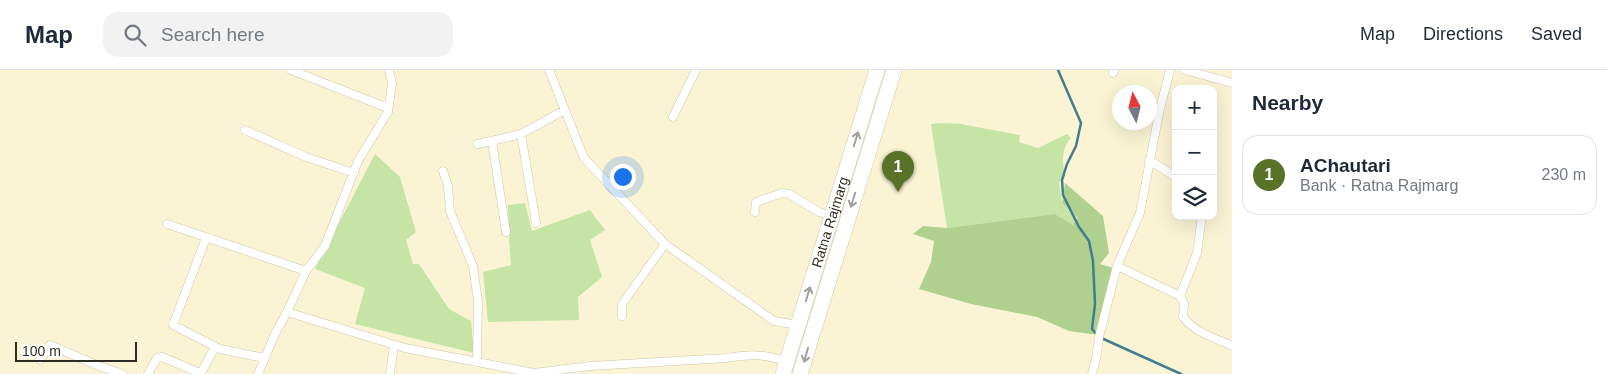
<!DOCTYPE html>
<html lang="en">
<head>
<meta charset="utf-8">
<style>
	body { margin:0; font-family:Arial,sans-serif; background:#f2f2f3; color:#1f2937 }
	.controls { position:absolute; right:15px; top:15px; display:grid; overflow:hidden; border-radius:10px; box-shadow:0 5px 20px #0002 }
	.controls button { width:45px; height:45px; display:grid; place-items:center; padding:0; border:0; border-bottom:1px solid #e0e1e3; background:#fff; color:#1f2937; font:25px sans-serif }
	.compass { position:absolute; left:1112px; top:15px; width:45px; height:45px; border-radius:50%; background:#fff; box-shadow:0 5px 20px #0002; rotate:353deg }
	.scale { position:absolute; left:15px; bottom:12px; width:122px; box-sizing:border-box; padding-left:5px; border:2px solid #2e2c20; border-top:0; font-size:14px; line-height:18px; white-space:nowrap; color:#2e2c20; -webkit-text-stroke:4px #fff; paint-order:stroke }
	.you { position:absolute; left:622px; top:106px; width:18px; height:18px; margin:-12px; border:4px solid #fff; border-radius:50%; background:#1a73e8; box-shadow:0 0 0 8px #1a73e833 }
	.badge { display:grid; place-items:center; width:32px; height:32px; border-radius:50%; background:#587327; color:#fff; font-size:16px; font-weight:700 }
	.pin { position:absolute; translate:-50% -41px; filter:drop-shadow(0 1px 2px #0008) }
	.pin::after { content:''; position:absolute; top:26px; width:18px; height:15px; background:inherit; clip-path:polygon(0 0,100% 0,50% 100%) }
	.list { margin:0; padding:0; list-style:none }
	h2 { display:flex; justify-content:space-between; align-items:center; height:65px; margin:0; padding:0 20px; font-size:21px }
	h2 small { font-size:16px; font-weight:400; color:#747a83 }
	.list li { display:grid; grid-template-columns:32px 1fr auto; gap:15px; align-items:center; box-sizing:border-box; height:80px; margin:0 10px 10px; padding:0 10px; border:1px solid #e0e1e3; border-radius:15px }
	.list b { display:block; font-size:19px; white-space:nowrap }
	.list p { margin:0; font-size:16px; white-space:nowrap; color:#747a83 }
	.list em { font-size:16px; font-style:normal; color:#747a83 }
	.icon { flex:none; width:28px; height:28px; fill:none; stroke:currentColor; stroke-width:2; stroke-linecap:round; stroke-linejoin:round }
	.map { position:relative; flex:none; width:1232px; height:304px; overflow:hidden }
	header { display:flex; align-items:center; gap:30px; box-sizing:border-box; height:70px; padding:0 25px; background:#fff; border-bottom:1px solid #e0e1e3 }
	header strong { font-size:24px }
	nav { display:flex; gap:28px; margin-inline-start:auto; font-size:18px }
	.search { width:350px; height:45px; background:#f2f2f3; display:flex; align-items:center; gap:12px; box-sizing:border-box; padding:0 18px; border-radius:15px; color:#747a83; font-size:19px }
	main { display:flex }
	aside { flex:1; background:#fff }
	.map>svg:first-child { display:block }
	.green { fill:#c5e4a6 }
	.forest { fill:#b0d08f }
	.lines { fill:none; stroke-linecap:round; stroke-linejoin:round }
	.stream { stroke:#407d8e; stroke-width:2.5 }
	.street-casing { stroke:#cdc7a7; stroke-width:9 }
	.highway-casing { stroke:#cdc7a7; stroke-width:16 }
	.street { stroke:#fff; stroke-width:8 }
	.highway { stroke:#fff; stroke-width:15 }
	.oneway { stroke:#a1a09b }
	.labels { text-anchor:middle; stroke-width:4.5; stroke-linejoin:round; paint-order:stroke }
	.street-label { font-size:14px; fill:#2e2c20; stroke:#fff }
</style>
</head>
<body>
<header>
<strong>Map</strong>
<div class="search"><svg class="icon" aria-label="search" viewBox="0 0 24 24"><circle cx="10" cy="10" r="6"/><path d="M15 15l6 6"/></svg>Search here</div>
<nav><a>Map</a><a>Directions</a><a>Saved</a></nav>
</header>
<main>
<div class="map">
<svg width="1232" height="304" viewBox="0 0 1232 304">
	<rect width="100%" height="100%" fill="#faf4d4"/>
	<path class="green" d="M939,53L961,54L1020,65L1019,72L1038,78L1067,64L1071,68C1060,80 1063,94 1065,108L1059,112L1062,133L1078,149L1073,155L1055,144L947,158L931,54Z
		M375,84L400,107L416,162L406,170L413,194H419L449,239L471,251L474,283L355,254L365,218L315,199Z
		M525,133L532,161L590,140L605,160L590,170L602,207L578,227L579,250L488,252L483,202L511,195L509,168L508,135Z"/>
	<path class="forest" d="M1065,113L1103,146L1109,183L1100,194L1113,198L1098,265L1069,261L1037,247L971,234L919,219L931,192L934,171L913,164L923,156L947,158L1055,144L1073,155L1078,148L1062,133Z"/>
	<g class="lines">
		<path class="stream" d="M1058,0L1081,53L1076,76L1067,94L1062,110L1063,125L1079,157L1089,171L1093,191L1095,234L1092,259L1099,267L1181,304"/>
		<defs>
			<path id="street" d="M291,0L388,38
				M549,0L584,88L665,174L774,251L798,255
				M1185,0L1232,13
				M1113,3L1114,0
				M673,47L696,0
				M245,60L306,87L354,103
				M521,64L536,153
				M492,71L506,162
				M478,74L521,64L565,40
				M1149,90L1176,107
				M443,101L448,116L450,141L473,196L478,231L477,292
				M755,142L756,132L782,123L789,124L819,142L832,146
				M167,154L306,201
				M206,168L173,255L220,279L264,288
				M1117,196L1180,226L1184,233L1183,247C1194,262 1215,268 1232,276
				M1180,226L1197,183L1202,146
				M287,242L405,278L534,303L590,296L727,288C751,284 762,284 786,291
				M622,246V234L665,174
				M40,290L50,275L99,296L123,304
				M148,304L157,288L162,287L200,303C207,295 209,285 216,277
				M258,304L275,264L287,242L306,201L325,176L358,91L388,42L392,14L389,0
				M390,304L394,275
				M1092,304L1096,289L1099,267L1117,196L1140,143L1159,43L1170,0"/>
			<g id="highway">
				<path id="s1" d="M783,304L877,0"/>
				<path d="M800,304L894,0"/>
			</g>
		</defs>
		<use href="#street" class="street-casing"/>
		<use href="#highway" class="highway-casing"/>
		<use href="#street" class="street"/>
		<use href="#highway" class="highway"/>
	</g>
	<defs><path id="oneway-shaft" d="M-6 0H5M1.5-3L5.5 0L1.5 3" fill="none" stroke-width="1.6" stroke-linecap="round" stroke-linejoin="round" transform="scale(1.25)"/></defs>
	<g class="oneway">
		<use href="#oneway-shaft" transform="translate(856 69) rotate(-73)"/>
		<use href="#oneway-shaft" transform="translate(853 130) rotate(107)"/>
		<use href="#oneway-shaft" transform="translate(808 224) rotate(-73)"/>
		<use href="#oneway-shaft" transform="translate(806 285) rotate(106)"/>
	</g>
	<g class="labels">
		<g class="street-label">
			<text dy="5" stroke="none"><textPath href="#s1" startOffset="159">Ratna Rajmarg</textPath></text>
		</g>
	</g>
</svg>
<div class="controls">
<button>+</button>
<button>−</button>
<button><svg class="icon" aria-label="layers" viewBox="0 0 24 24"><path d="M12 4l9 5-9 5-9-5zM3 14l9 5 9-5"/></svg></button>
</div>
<svg class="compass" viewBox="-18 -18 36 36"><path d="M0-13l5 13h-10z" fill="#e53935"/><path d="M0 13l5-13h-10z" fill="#747a83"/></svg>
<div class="scale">100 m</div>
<div class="you"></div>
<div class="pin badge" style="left:898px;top:122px">1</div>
</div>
<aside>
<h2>Nearby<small></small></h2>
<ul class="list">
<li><span class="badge">1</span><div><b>AChautari</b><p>Bank · Ratna Rajmarg</p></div><em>230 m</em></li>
</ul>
</aside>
</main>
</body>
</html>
